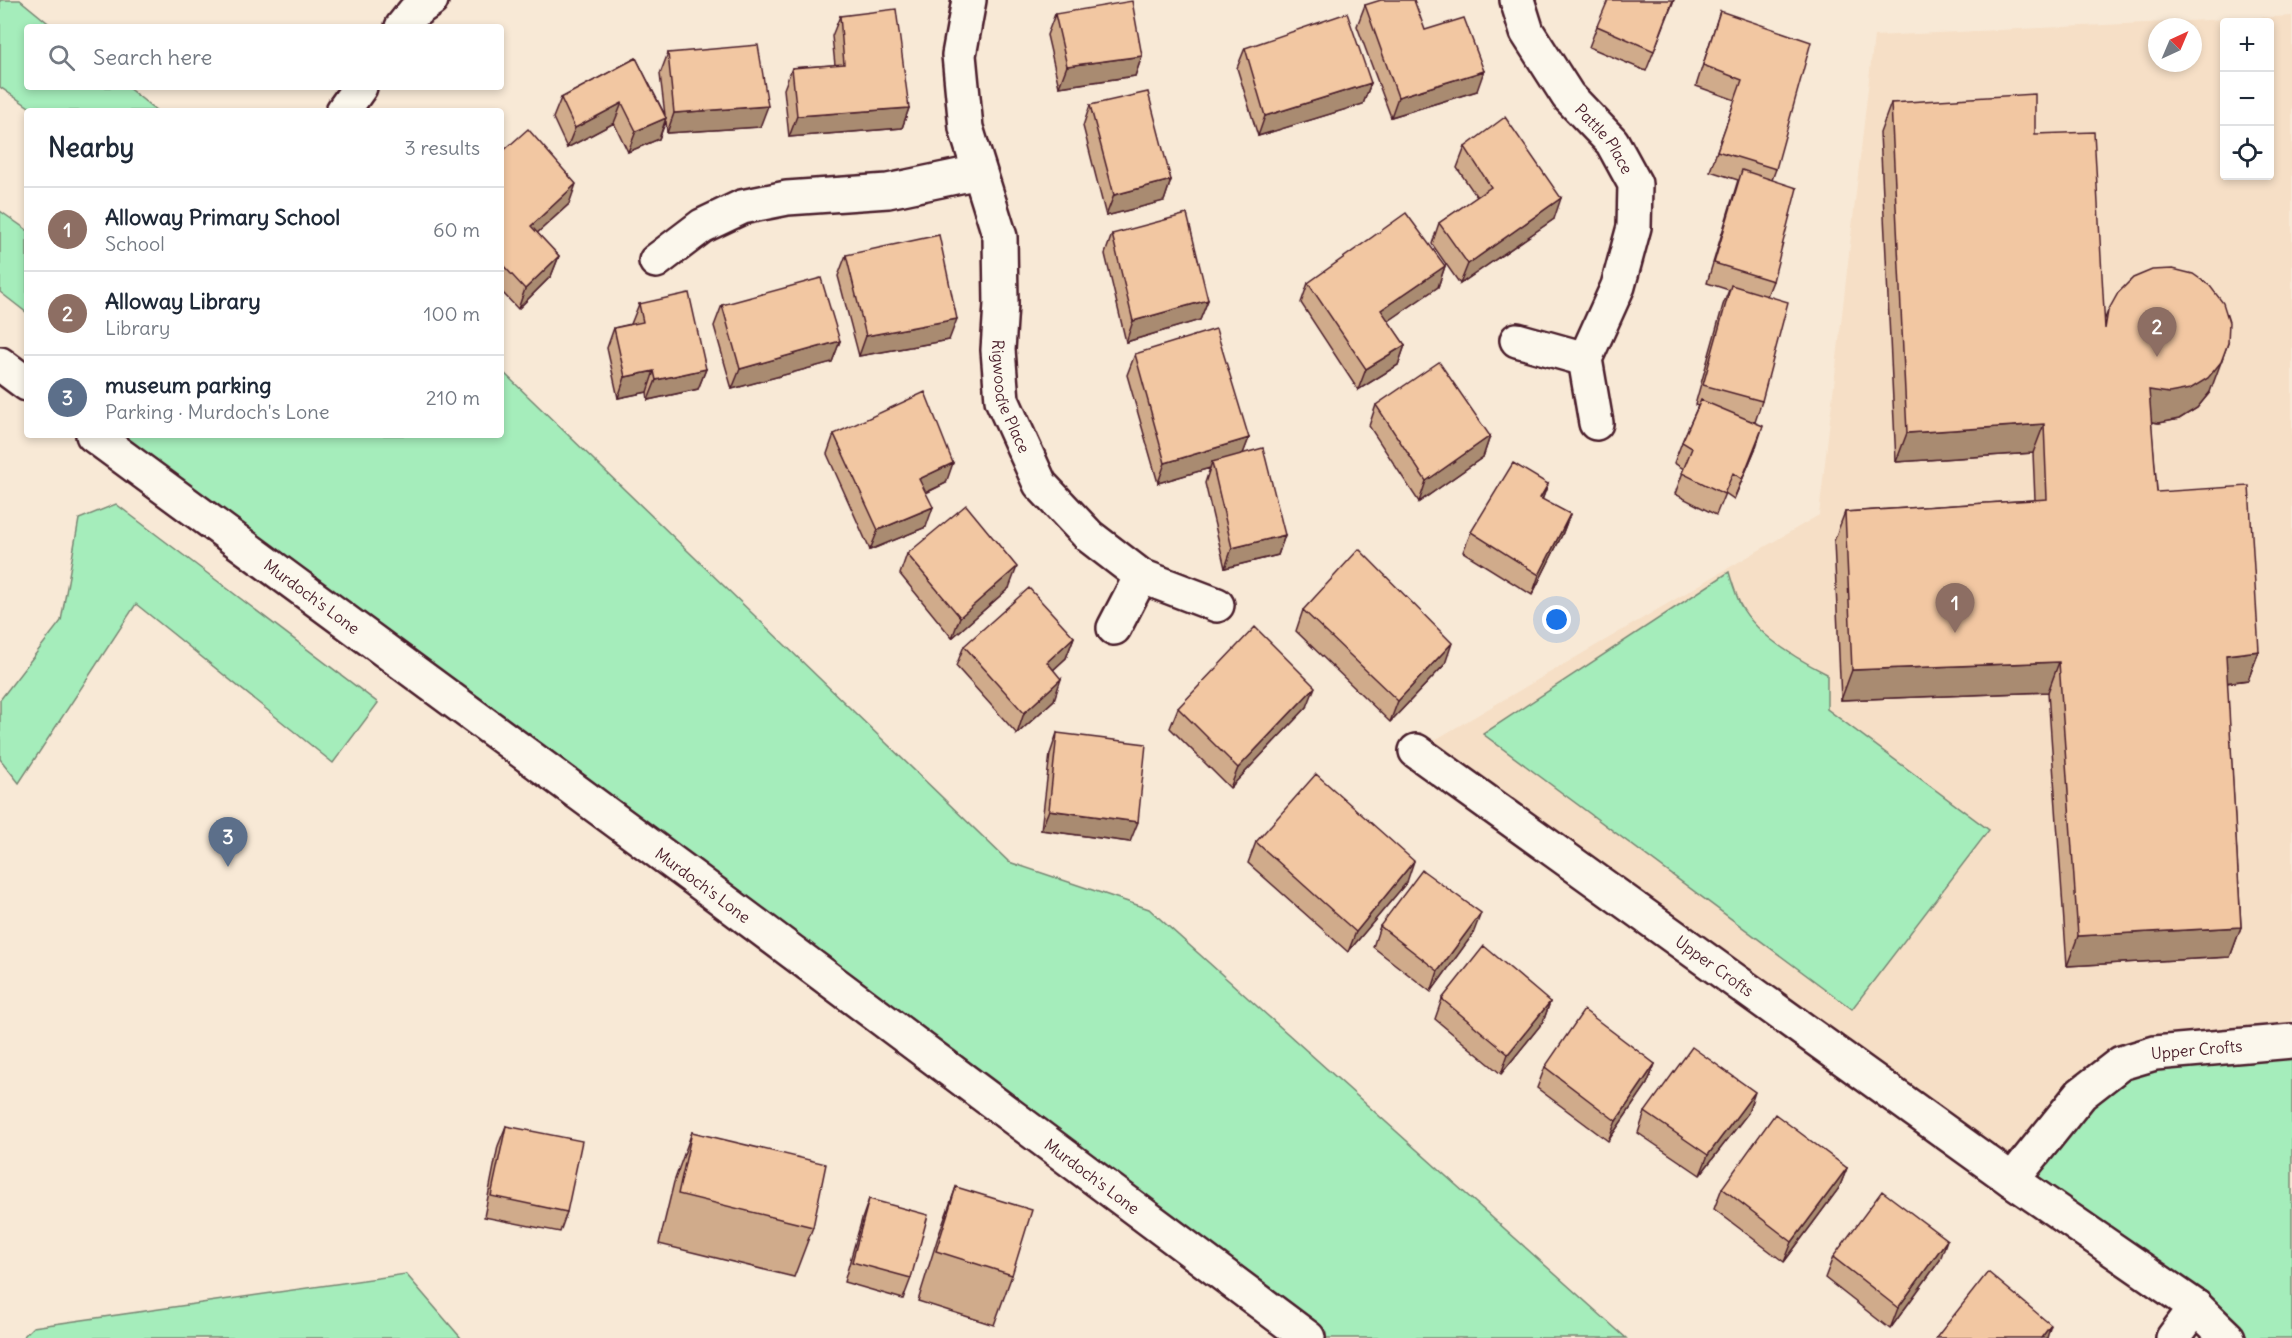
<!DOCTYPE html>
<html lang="en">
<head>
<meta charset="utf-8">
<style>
	body { margin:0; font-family:Delius,sans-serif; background:#f2f2f3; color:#1f2937 }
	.controls { position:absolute; right:18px; top:18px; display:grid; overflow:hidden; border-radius:6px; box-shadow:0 3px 9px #0003 }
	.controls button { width:54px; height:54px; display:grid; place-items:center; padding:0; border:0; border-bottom:2px solid #e0e1e3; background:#fff; color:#1f2937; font:30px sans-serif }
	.compass { position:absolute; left:2148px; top:18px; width:54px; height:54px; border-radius:50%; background:#fff; box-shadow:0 3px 9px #0003; rotate:44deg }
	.you { position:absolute; left:1557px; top:620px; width:21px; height:21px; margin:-15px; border:4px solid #fff; border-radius:50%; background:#1a73e8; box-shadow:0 0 0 9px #1a73e833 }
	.badge { display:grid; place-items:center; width:39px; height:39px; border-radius:50%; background:#2563eb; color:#fff; font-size:20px; font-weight:700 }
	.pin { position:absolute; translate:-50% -50px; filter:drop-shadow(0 2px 3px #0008) }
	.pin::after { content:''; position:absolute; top:32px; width:21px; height:18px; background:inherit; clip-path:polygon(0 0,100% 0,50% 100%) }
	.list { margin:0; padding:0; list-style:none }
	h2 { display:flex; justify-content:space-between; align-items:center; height:78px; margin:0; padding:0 24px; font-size:26px }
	h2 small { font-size:20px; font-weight:400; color:#747a83 }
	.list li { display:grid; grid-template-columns:39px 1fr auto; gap:18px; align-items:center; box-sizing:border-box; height:84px; padding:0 24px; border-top:2px solid #e0e1e3 }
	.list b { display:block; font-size:22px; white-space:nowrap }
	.list p { margin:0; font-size:20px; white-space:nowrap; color:#747a83 }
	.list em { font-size:20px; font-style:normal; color:#747a83 }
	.icon { flex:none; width:33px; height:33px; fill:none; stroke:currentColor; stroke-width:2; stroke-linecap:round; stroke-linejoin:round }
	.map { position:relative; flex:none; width:2292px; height:1338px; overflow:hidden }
	.search { position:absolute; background:#fff; box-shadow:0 3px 9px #0003; left:24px; top:24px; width:480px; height:66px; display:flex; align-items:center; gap:15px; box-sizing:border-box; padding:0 21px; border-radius:6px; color:#747a83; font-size:22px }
	.panel { position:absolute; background:#fff; box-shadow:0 3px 9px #0003; left:24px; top:108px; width:480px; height:330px; border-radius:6px }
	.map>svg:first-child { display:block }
	.built { fill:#f6dfc6; fill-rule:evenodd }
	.green { fill:#a5edbb; stroke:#788673; stroke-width:1.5 }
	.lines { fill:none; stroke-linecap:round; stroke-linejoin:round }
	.street-casing { stroke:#4a1f2b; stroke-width:38 }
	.secondary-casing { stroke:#4a1f2b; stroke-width:38 }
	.street { stroke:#fbf7ec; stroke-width:33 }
	.secondary { stroke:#fbf7ec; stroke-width:33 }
	.wall { fill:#d0ab8b; stroke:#4a1f2b; stroke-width:1.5 }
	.shaded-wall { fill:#a98b71; stroke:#4a1f2b; stroke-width:1.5 }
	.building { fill:#f2c7a2; stroke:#4a1f2b; stroke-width:1.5 }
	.labels { text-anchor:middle; stroke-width:4.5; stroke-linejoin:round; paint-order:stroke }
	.street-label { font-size:16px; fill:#4a1f2b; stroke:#fbf7ec }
</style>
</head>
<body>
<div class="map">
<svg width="2292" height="1338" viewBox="0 0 2292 1338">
	<rect width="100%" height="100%" fill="#f8e9d6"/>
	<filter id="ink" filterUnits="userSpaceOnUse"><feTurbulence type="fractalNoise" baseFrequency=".0167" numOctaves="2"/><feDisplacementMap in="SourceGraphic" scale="12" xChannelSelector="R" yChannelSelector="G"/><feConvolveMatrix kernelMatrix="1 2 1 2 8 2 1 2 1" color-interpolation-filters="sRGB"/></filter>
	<g filter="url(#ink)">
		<path class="built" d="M2292,16V1041L2012,1180L1416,751L1819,515L1874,36ZM2224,22H2270V176H2224ZM2157,27H2193V63H2157Z"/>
		<path class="green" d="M0,0H20L53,27H27V87H127L157,111H35L0,87Z
			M0,211L27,230V313L0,292Z
			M501,370L1009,862L1149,909L1626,1338H1308L113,451L124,435H501Z
			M116,504L378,703L333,763L136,604L19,783L0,759V700L61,621L79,519Z
			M1729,572C1732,583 1736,594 1740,604C1756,635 1797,659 1827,674V709L1989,830L1852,1009L1483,734Z
			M2292,1041V1338H2228L2012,1180L2121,1063Z
			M406,1274L461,1338H22L33,1327Z"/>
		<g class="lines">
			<defs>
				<g id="street">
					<path id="s1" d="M969,0L959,55L966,128L1000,237L1001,304L998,350L1002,400L1040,484L1089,536L1141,576L1217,605"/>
					<path id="s2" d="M1517,0L1527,32L1568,96L1612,142L1635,184L1634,227L1618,286L1585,359L1596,423"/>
					<path d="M402,27L414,12L431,0"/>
					<path d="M343,111L360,87"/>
					<path d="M656,261L702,226L742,207L787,198L888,191L979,172"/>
					<path d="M1517,340L1585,359"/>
					<path d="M1114,628L1141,576"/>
					<path id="s3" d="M1416,751L2012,1180L2196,1307L2228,1338"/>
					<path id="s4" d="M2012,1180L2081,1094L2121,1063L2155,1053L2292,1041"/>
					<path d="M2173,1338L2196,1307"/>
				</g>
				<g id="secondary">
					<path d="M0,364L27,384"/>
					<path id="s5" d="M93,435L691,876L1308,1338"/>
				</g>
			</defs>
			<use href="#street" class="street-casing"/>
			<use href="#secondary" class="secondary-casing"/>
			<use href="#street" class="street"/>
			<use href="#secondary" class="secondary"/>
		</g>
		<path class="wall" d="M1674,0L1646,71L1589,47L1597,26Z
			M1365,5L1425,30L1477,91L1391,117L1357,26Z
			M1720,11L1776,169L1772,180L1773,281L1767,296L1762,401L1755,422L1748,420L1756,447L1734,499L1725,493L1716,515L1675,494L1684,469L1674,463L1682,442L1698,406L1695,405L1723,305L1729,290L1707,283L1738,180L1710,171L1735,100L1696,86Z
			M1055,14L1142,56L1135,76L1059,87L1047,35Z
			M840,16L909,108L902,128L789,137L784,89L792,68L835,65L832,36Z
			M1245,48L1371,83L1363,104L1258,136L1237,68Z
			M668,53L760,127L667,133L666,121L659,139L628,152L614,123L567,148L553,118L561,98L636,58L665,115L660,74Z
			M1891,103L2035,134L2104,321L2108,311L2210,392L2197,408L2179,419L2159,423L2151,422L2157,492L2259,651L2248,680L2227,683L2241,927L2230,957L2067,966L2048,692L1841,700L1834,541L1845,512L2035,500L2033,453L1896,462L1880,133Z
			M1090,105L1171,180L1164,201L1106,216L1083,126Z
			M1465,147L1554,219L1460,284L1432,244L1439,223L1477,197L1457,168Z
			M501,153L569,204L537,233L559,256L551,276L518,309L501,291Z
			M1112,234L1208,300L1200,320L1126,342L1105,254Z
			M846,255L949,340L859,356L838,276Z
			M1445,266L1438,287L1388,321L1405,345L1398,365L1358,390L1301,303L1308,283Z
			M639,304L706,369L698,389L648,400L647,392L618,398L607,348L614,328L631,324Z
			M722,305L840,341L832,362L732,389L714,326Z
			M1135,354L1249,438L1243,453L1285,535L1278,555L1225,568L1205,483L1210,468L1158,483L1127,375Z
			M1376,405L1490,436L1483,457L1419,502L1369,426Z
			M834,434L946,483L926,493V527L870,550L827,454Z
			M1548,484L1542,500L1570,514L1562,535L1532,595L1463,552L1471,532Z
			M907,554L1009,588L952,638L900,574Z
			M1303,610L1445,664L1390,722L1296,631Z
			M1074,637L1066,658L1053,670L1054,700L1017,734L956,666L964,646Z
			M1307,707L1230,788L1170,728L1178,708Z
			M1057,733L1130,842L1041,830L1050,754Z
			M1256,842L1407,882L1348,952L1248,863Z
			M1380,926L1473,934L1431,992L1373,947Z
			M1442,999L1550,1002L1543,1022L1501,1074L1435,1019Z
			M1655,1064L1647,1084L1608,1141L1537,1088L1545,1067Z
			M1645,1112L1748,1113L1700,1175L1638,1133Z
			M506,1126L567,1212L560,1232L484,1217L498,1146Z
			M692,1132L813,1227L794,1277L659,1244L674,1182Z
			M1847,1168L1839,1188L1784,1262L1714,1209L1722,1188Z
			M956,1187L1012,1275L994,1325L918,1301L938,1237Z
			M869,1199L911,1278L903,1299L844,1282L862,1219Z
			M1833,1257L1940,1260L1890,1329L1825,1278Z"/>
		<path class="shaded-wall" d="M1142,56L1135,76L1059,87L1067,66Z
			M1484,71L1477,91L1391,117L1398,97Z
			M1371,83L1363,104L1258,136L1265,116Z
			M622,103L614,123L567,148L575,128Z
			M768,106L760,127L667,133L674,113Z
			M909,108L902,128L789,137L797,116Z
			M666,118L659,139L628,152L636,131Z
			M1171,180L1164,201L1106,216L1114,195Z
			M576,184L569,204L523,246L531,226Z
			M1561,198L1554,219L1460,284L1468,264Z
			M559,256L551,276L518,309L525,289Z
			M1445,266L1438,287L1374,331L1381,310Z
			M1208,300L1200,320L1126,342L1133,321Z
			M957,319L949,340L859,356L866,336Z
			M840,341L832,362L732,389L740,369Z
			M2228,343L2210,392L2197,408L2179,419L2159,423L2138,420L2149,390Z
			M1405,345L1398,365L1358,390L1366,369Z
			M706,369L698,389L648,400L656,380Z
			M654,371L647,392L618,398L625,377Z
			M2044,424L2033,453L1896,462L1907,433Z
			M1763,426L1756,447L1734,499L1742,479Z
			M1490,436L1483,457L1419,502L1426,481Z
			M1249,438L1241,459L1212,462L1210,468L1158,483L1165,463Z
			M953,463L946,483L912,499L919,479Z
			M1548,484L1540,505V498Z
			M933,507L926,527L870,550L878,530Z
			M1570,514L1562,535L1532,595L1539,575Z
			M1285,535L1278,555L1225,568L1232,548Z
			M1017,567L1009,588L952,638L960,617Z
			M1074,637L1066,658L1039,683L1047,662Z
			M1452,643L1445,664L1390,722L1398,701Z
			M2259,651L2248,680L2215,684L2226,655Z
			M2059,662L2048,692L1841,700L1852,670Z
			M1061,679L1054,700L1017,734L1024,713Z
			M1315,687L1307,707L1230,788L1238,768Z
			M1049,810L1138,822L1130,842L1041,830Z
			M1414,861L1407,882L1348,952L1356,932Z
			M1481,913L1473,934L1431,992L1438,971Z
			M2241,927L2230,957L2067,966L2078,936Z
			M1550,1002L1543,1022L1501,1074L1508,1054Z
			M1655,1064L1647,1084L1608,1141L1616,1121Z
			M1755,1092L1748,1113L1700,1175L1708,1155Z
			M1847,1168L1839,1188L1784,1262L1792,1242Z
			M1947,1240L1940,1260L1890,1329L1898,1308Z
			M2051,1325L2047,1338H2041Z"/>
		<path class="building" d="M1381,0H1414L1425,30L1464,18L1484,71L1398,97L1365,5Z
			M1608,0H1673L1654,51L1597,26Z
			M1132,1L1142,56L1067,66L1055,14Z
			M896,9L909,108L797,116L792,68L844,64L840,16Z
			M1720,11L1811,42L1776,169L1717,151L1742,80L1703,65Z
			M1347,13L1371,83L1265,116L1245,48Z
			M758,45L768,106L674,113L668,53Z
			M636,58L666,118L636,131L622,103L575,128L561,98Z
			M1148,92L1171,180L1114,195L1090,105Z
			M2035,94V134L2094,132L2105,329L2108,311L2118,293L2133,278L2152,270L2173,269L2193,274L2210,286L2223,303L2229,322L2228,343L2221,362L2208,378L2190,389L2169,393L2149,390L2157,492L2249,486L2259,651L2226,655L2241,927L2078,936L2059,662L1852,670L1845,512L2047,499L2044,424L1907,433L1891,103Z
			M1505,117L1561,198L1468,264L1439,223L1491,187L1465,147Z
			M528,129L576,184L531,226L559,256L525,289L501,263V153Z
			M1742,170L1797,188L1773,281L1714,263Z
			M1406,213L1445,266L1381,310L1405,345L1366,369L1308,283Z
			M1187,214L1208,300L1133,321L1112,234Z
			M939,235L957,319L866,336L846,255Z
			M821,278L840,341L740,369L722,305Z
			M1731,285L1788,302L1762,401L1703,385Z
			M689,293L706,369L656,380L654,371L625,377L614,328L643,322L639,304Z
			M1216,329L1249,438L1165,463L1135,354Z
			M1439,362L1490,436L1426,481L1376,405Z
			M925,392L953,463L919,479L933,507L878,530L834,434Z
			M1701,400L1763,426L1742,479L1733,473L1724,494L1682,473L1692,448L1682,442Z
			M1263,448L1285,535L1232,548L1212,462Z
			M1513,463L1548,484L1540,498L1570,514L1539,575L1471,532Z
			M966,505L1017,567L960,617L907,554Z
			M1359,549L1452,643L1398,701L1303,610Z
			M1029,588L1074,637L1047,662L1061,679L1024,713L964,646Z
			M1255,627L1315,687L1238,768L1178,708Z
			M1057,733L1146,744L1138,822L1049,810Z
			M1316,774L1414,861L1356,932L1256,842Z
			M1422,870L1481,913L1438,971L1380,926Z
			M1484,946L1550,1002L1508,1054L1442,999Z
			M1584,1010L1655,1064L1616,1121L1545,1067Z
			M1692,1047L1755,1092L1708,1155L1645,1112Z
			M1775,1114L1847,1168L1792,1242L1722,1188Z
			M506,1126L582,1141L567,1212L491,1196Z
			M692,1132L826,1164L813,1227L678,1194Z
			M956,1187L1032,1210L1012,1275L936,1251Z
			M1882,1191L1947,1240L1898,1308L1833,1257Z
			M869,1199L928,1215L911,1278L852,1262Z
			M1988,1272L2051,1325L2041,1338H1936Z"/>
	</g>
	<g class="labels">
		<g class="street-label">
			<text dy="6" stroke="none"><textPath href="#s2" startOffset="166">Pattle Place</textPath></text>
			<text dy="6" stroke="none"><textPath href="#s1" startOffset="405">Rigwoodie Place</textPath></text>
			<text dy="6" stroke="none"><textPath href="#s5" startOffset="272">Murdoch's Lone</textPath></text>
			<text dy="6" stroke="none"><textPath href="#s5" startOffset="758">Murdoch's Lone</textPath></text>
			<text dy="6" stroke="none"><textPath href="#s3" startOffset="368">Upper Crofts</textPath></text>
			<text dy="6" stroke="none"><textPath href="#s4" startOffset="238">Upper Crofts</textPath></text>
			<text dy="6" stroke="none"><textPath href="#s5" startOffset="1244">Murdoch's Lone</textPath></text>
		</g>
	</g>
</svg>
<div class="controls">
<button>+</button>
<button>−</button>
<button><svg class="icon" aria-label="locate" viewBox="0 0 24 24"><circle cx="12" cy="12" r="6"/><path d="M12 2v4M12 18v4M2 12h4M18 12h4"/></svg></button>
</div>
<svg class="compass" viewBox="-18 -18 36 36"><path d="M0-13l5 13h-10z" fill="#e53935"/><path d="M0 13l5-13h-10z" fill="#747a83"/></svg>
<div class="you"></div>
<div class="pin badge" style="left:1955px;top:633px;background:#8d6e63">1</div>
<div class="pin badge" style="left:2157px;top:357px;background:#8d6e63">2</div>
<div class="pin badge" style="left:228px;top:867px;background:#5c6f8a">3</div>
<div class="search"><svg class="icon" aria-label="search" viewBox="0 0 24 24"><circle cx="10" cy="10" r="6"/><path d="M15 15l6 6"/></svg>Search here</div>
<section class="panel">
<h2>Nearby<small>3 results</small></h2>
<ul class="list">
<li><span class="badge" style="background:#8d6e63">1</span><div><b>Alloway Primary School</b><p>School</p></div><em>60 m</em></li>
<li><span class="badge" style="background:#8d6e63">2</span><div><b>Alloway Library</b><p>Library</p></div><em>100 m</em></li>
<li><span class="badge" style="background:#5c6f8a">3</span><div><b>museum parking</b><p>Parking · Murdoch's Lone</p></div><em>210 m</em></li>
</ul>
</section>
</div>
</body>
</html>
